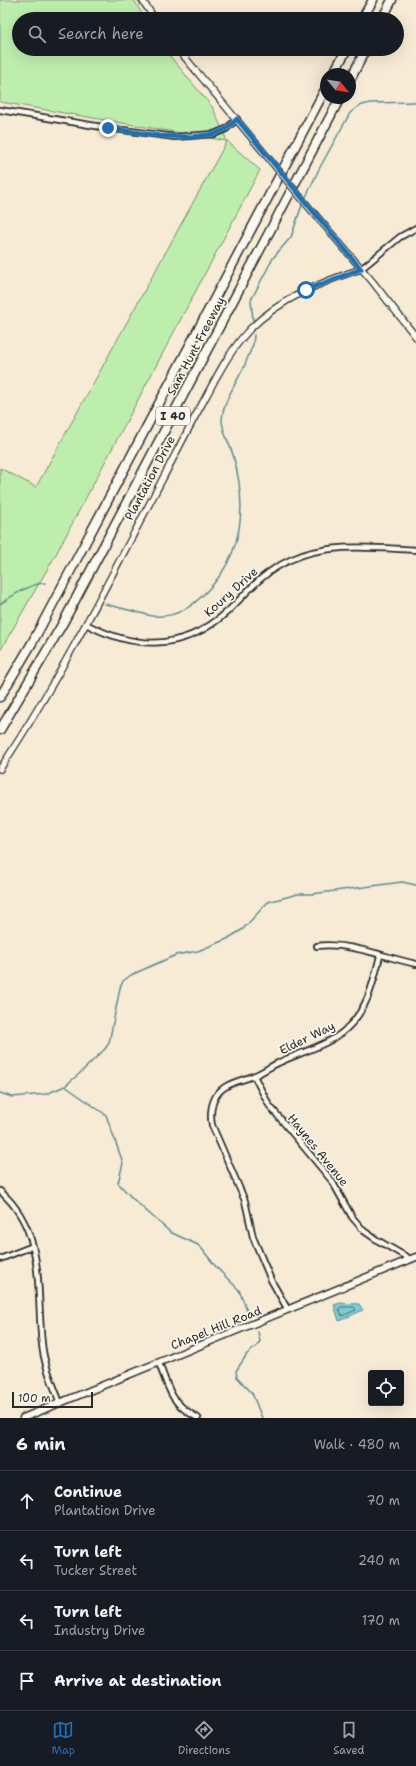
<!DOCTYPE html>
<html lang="en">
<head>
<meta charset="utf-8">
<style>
	body { margin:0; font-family:"Shantell Sans",sans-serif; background:#20242c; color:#f1f3f6 }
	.controls { position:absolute; right:12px; bottom:12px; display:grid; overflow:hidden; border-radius:4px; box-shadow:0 4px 16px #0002 }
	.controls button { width:36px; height:36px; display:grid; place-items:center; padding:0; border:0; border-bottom:1px solid #363941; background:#171b24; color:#f1f3f6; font:20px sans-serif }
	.compass { position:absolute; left:320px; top:68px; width:36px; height:36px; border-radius:50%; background:#171b24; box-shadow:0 4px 16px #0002; rotate:120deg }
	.scale { position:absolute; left:12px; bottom:10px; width:81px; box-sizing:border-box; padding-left:4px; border:2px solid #2b2b2b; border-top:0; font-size:11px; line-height:14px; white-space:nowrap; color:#2b2b2b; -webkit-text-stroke:3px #fbf7ec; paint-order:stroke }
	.stop { position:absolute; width:12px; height:12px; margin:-9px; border:3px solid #1f6fb2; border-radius:50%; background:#fff }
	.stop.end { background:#1f6fb2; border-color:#fff; box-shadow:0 1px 4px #0008 }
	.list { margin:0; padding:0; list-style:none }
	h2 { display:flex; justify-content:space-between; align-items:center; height:52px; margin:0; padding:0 16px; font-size:17px }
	h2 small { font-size:13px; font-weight:400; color:#9ea1a6 }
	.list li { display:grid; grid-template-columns:26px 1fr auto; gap:12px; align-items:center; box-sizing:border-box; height:60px; padding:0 16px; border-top:1px solid #363941 }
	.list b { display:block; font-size:15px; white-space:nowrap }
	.list p { margin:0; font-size:13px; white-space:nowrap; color:#9ea1a6 }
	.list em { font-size:13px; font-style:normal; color:#9ea1a6 }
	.icon { flex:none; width:22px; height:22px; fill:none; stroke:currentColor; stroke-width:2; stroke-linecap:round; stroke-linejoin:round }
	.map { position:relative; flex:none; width:416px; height:1418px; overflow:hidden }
	.search { position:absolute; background:#171b24; box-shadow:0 4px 16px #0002; left:12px; right:12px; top:12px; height:44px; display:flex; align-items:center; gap:10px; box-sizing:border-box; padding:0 14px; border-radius:22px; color:#9ea1a6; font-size:15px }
	.sheet { height:292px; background:#171b24 }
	nav { display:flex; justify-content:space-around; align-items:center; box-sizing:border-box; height:56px; border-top:1px solid #363941; background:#171b24; font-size:11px; color:#9ea1a6 }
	nav a { display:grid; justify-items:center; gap:2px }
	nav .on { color:#1f6fb2 }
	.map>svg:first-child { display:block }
	.green { fill:#beeead; stroke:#748c6c }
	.water { fill:#7bcdd3; stroke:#5b8c90 }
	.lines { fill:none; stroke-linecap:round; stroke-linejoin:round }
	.shore { stroke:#4b6c6e; stroke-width:1 }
	.stream { stroke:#5b8c90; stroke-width:1.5 }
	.minor-casing { stroke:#2b2b2b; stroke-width:8 }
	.tertiary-casing { stroke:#2b2b2b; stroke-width:8 }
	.secondary-casing { stroke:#2b2b2b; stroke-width:9 }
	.motorway-casing { stroke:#2b2b2b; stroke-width:11 }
	.minor { stroke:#fbf7ec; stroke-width:4.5 }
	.tertiary { stroke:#fbf7ec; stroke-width:5.5 }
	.secondary { stroke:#fbf7ec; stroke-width:6 }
	.motorway { stroke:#fbf7ec; stroke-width:8 }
	.tertiary-bridge-casing { stroke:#2b2b2b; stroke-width:8; stroke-linecap:butt }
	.tertiary-bridge { stroke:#fbf7ec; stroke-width:5.5 }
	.route { stroke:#1f6fb2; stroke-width:5 }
	.labels { text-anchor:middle; stroke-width:3.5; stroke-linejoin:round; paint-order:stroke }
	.shield { fill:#fbf7ec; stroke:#696865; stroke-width:1 }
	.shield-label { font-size:11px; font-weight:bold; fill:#2b2b2b }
	.street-label { font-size:12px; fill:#2b2b2b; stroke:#fbf7ec }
</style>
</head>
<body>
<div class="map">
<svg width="416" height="1418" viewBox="0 0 416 1418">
	<rect width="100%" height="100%" fill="#f8ebd6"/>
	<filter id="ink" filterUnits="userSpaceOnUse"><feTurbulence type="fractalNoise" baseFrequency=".025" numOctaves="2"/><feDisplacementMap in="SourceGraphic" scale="8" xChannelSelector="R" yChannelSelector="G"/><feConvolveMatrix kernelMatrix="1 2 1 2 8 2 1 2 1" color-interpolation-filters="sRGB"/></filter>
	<g filter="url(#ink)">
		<path class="green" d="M0,0H134L145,19H19V49H164L213,108L227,141L260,170L55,556L0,651V468L36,487L227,141L0,102Z"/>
		<path class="water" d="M340,1303L359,1304L363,1310L339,1321L334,1305Z"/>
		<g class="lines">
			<path class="shore" d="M341,1307H354L356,1310L342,1316L339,1309Z"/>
			<path class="stream" d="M305,199L319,169L350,113L359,106L370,103L416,102
				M253,320L251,300L273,258L291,237L303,202
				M0,604C14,595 29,584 45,583
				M105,604L152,616C176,618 191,608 207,591C244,553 247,504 233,455C230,444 222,432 222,420C223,402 236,383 244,367C247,359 250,352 253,345L254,335
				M65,1086L106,1115L123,1163L118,1183L132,1198L170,1232L198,1245L202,1249L216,1267L239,1290L249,1316
				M0,1093L12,1097L46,1094L65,1086L79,1074L105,1049L109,1043L120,988L123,981L131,975L176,955L198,951L227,939L243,929L268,902L298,894H312L402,882L416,885
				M258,1332L260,1341L257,1346L247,1354L236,1371L237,1377L252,1393L262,1418"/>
			<defs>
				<path id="minor" d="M0,110L108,128L175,137L214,134L226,129L237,119
					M361,269L400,237L416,228
					M86,624C135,650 184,651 227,612C249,591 260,574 290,560C328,542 375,548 416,550
					M317,946C349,942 384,957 416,964
					M254,1076L269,1105L332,1181L352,1217L364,1231L377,1240L410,1259
					M0,1191C46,1231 36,1290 42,1344C44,1365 53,1384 60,1403
					M0,1259L33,1246
					M288,1310L271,1280L253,1237L245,1201L212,1125C210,1116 211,1104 216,1096C224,1083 241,1081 253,1076C262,1073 269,1067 278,1063C298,1053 330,1045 346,1029C368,1009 373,983 380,956
					M159,1363C169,1390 171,1404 198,1418"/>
				<path id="tertiary" d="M142,0L155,19
					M178,49L265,154
					M307,205L372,281L416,337
					M0,769C61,677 110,578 162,480C175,455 188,429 202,404C216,378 229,351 250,329C280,299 321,282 361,269"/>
				<path id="secondary" d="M23,1418L416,1257"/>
				<path id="motorway" d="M362,19L373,0
					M382,19L392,0
					M333,74L347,49
					M350,80L366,49
					M0,697L32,643L73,566L326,88
					M0,730L63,623L340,98"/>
			</defs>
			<use href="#minor" class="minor-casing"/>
			<use href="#tertiary" class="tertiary-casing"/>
			<use href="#secondary" class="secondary-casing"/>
			<use href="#motorway" class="motorway-casing"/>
			<use href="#minor" class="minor"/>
			<use href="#tertiary" class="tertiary"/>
			<use href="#secondary" class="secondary"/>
			<use href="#motorway" class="motorway"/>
			<defs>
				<path id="tertiary-bridge" d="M265,154L307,205"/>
			</defs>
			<use href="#tertiary-bridge" class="tertiary-bridge-casing"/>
			<use href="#tertiary-bridge" class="tertiary-bridge"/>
		</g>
	</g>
	<g class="lines" filter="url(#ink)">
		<path class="route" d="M108,128L160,136L191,137L214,134L226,129L237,119L361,269L306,290"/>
	</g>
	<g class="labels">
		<rect class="shield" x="156" y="407" width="34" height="18" rx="3"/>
		<g class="shield-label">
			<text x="173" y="420">I 40</text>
		</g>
		<g class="street-label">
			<text transform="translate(196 346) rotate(-62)" y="4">Sam Hunt Freeway</text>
			<text transform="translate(150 478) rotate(-62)" y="4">Plantation Drive</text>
			<text transform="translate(231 592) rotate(-42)" y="4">Koury Drive</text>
			<text transform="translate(307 1038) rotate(-26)" y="4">Elder Way</text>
			<text transform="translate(318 1150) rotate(51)" y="4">Haynes Avenue</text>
			<text transform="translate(216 1328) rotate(-22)" y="4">Chapel Hill Road</text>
		</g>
	</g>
</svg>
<div class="controls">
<button><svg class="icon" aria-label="locate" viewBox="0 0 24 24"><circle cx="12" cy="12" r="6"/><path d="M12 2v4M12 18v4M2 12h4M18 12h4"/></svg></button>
</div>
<svg class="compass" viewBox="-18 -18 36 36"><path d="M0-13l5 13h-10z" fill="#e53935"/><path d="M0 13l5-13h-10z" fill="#9ea1a6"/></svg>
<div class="scale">100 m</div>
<div class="stop" style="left:306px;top:290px"></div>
<div class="stop end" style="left:108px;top:128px"></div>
<div class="search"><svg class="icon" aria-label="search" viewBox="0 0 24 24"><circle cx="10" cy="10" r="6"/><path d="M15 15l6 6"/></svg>Search here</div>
</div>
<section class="sheet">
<h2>6 min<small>Walk · 480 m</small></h2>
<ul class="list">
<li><svg class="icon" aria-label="ahead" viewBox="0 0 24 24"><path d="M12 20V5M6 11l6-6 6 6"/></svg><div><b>Continue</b><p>Plantation Drive</p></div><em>70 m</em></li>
<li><svg class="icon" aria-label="left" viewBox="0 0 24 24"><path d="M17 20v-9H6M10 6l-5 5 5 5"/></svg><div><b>Turn left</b><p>Tucker Street</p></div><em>240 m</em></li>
<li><svg class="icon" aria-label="left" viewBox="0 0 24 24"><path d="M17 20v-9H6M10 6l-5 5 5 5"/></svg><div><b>Turn left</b><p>Industry Drive</p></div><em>170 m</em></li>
<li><svg class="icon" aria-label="arrive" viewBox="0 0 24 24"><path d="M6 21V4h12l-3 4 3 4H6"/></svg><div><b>Arrive at destination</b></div></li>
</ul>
</section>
<nav>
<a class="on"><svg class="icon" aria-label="map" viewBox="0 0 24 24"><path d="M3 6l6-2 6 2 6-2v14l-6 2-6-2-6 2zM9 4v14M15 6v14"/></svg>Map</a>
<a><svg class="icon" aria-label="directions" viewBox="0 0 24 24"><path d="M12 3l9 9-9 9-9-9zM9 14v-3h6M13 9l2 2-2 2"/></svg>Directions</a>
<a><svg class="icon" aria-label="saved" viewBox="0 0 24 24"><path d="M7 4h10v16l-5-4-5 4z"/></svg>Saved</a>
</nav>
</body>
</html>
